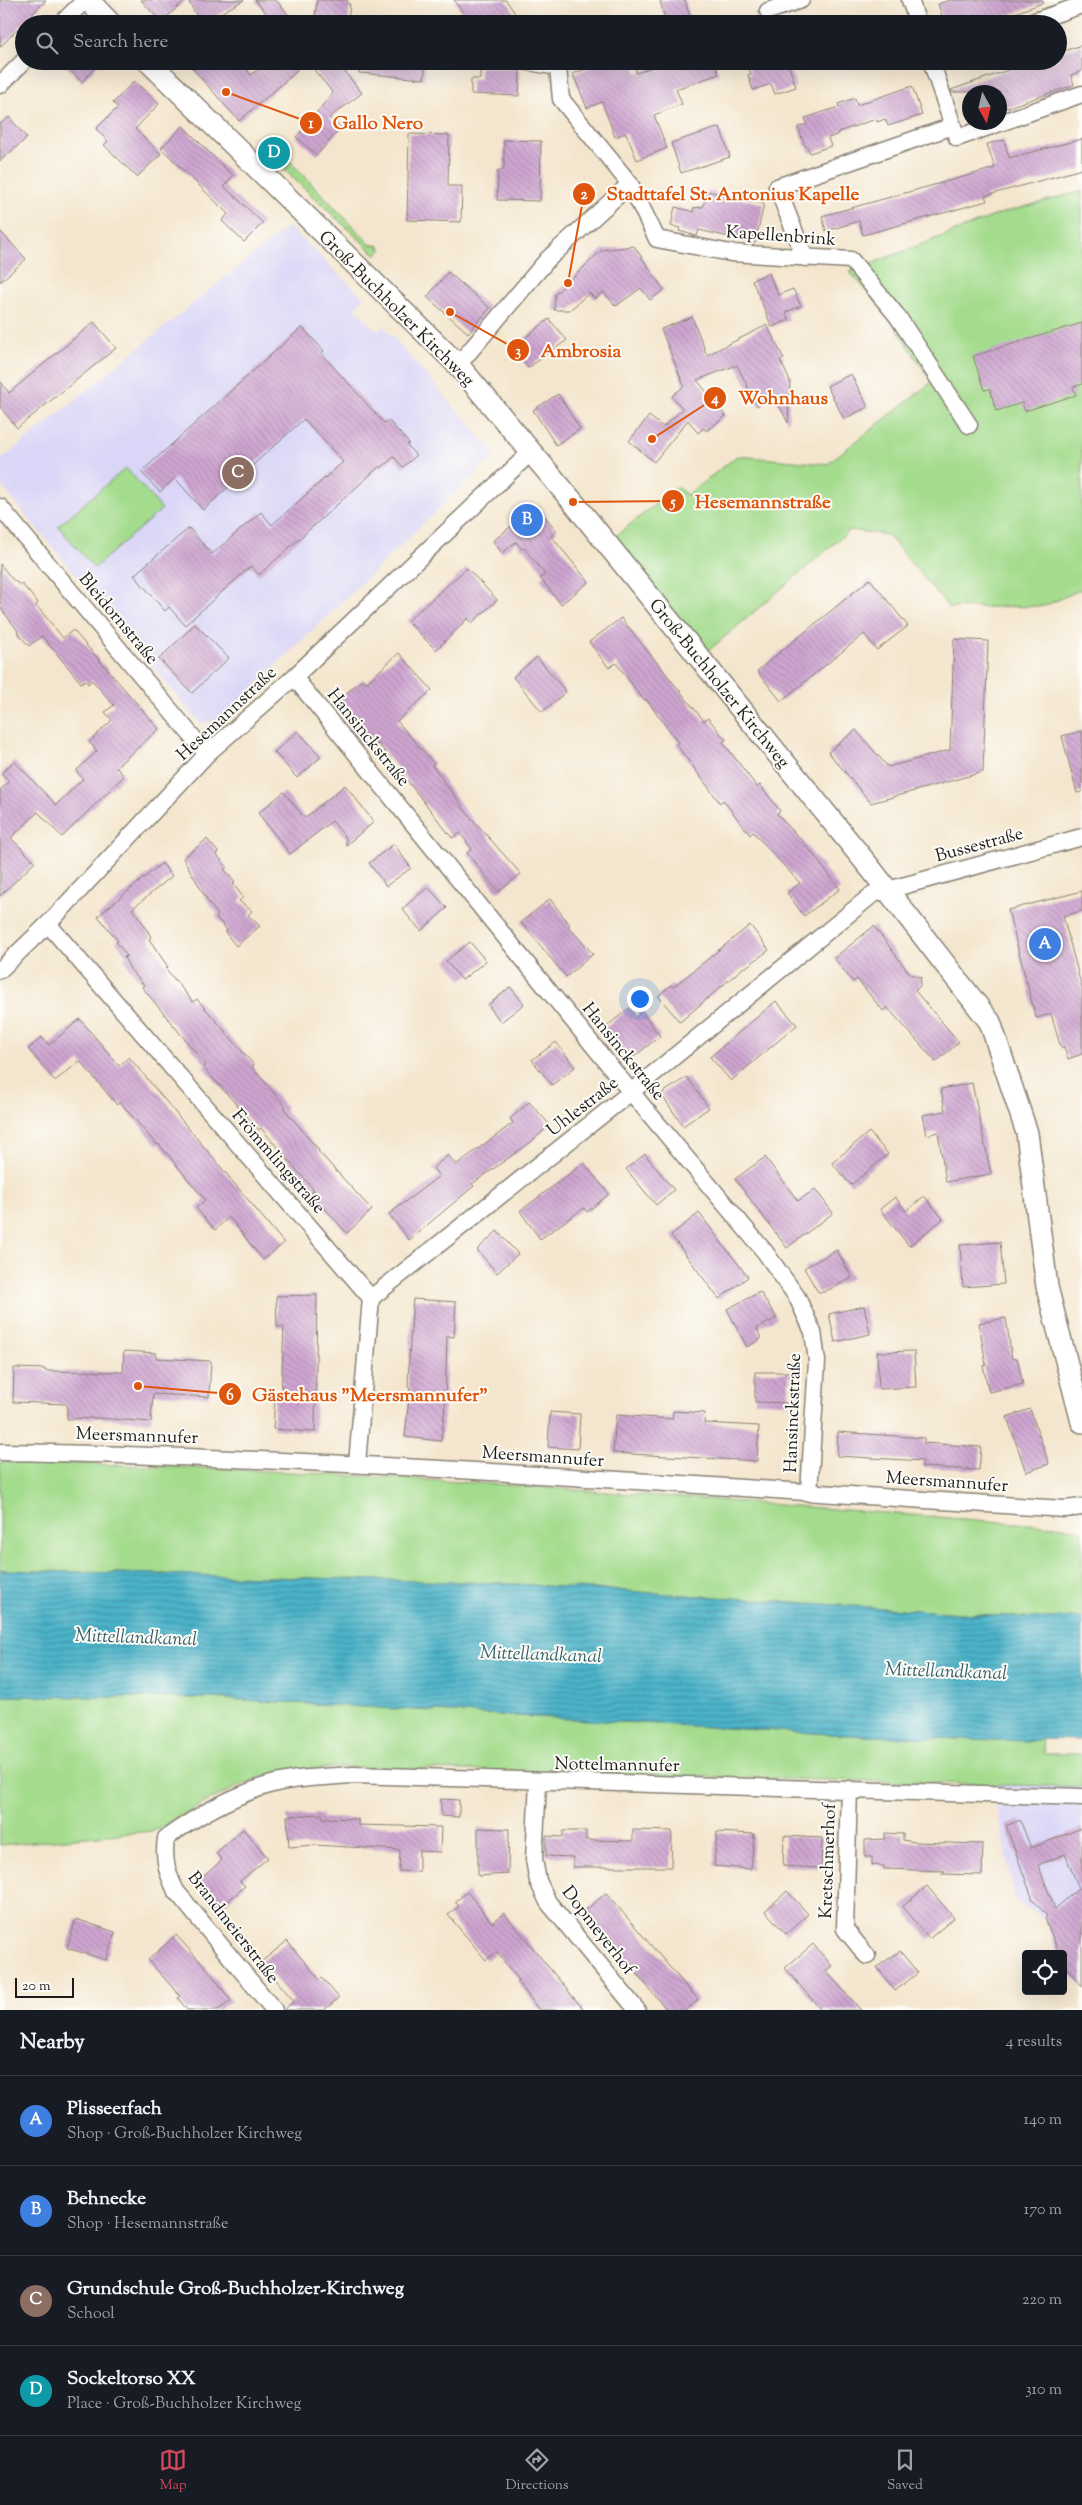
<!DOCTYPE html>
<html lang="en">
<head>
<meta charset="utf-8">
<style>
	body { margin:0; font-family:"Sorts Mill Goudy",serif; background:#242831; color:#f1f3f6 }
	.controls { position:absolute; right:15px; bottom:15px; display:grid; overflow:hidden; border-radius:5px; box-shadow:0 5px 20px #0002 }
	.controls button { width:45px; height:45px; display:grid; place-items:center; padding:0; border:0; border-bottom:1px solid #363941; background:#171b24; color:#f1f3f6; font:25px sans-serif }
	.compass { position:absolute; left:962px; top:85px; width:45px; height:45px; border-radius:50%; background:#171b24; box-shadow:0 5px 20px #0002; rotate:172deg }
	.scale { position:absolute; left:15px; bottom:12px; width:59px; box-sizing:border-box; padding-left:5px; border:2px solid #1c1c1c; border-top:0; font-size:14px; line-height:18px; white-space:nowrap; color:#1c1c1c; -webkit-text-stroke:4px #fdfcf7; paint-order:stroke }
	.you { position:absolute; left:639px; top:998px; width:18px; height:18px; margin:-12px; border:4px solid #fff; border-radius:50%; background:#1a73e8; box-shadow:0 0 0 8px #1a73e833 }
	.badge { display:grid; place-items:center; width:32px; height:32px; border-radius:50%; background:#d1495b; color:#fff; font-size:16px; font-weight:700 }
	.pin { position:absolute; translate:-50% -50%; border:2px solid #fff; box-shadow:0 1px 5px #0006 }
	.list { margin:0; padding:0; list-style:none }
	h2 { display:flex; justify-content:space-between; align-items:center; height:65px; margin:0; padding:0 20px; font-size:21px }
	h2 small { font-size:16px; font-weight:400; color:#9ea1a6 }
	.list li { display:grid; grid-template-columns:32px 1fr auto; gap:15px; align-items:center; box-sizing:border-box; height:90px; padding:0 20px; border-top:1px solid #363941 }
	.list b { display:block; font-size:19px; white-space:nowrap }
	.list p { margin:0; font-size:16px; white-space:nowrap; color:#9ea1a6 }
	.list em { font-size:16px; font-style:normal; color:#9ea1a6 }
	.icon { flex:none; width:28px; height:28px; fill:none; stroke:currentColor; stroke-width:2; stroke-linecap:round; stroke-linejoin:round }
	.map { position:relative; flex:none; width:1082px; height:2010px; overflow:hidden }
	.search { position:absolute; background:#171b24; box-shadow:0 5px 20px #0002; left:15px; right:15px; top:15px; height:55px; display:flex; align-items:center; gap:12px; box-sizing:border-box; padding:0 18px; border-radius:28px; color:#9ea1a6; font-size:19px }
	.sheet { height:425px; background:#171b24 }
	nav { display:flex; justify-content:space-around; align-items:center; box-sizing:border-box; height:70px; border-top:1px solid #363941; background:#171b24; font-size:14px; color:#9ea1a6 }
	nav a { display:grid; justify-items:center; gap:2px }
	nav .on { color:#d1495b }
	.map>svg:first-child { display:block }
	.built { fill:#dad6f7 }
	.grass { fill:url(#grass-dots); stroke:#607c54 }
	.park { fill:#a4dc8d; stroke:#607c54 }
	.water { fill:url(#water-rules); stroke:#346872 }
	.building { fill:url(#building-back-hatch); fill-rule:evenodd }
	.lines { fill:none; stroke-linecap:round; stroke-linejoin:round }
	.minor-casing { stroke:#888175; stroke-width:19 }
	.tertiary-casing { stroke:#888175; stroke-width:24 }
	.minor { stroke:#fff; stroke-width:16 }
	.tertiary { stroke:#fff; stroke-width:21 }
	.labels { text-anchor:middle; stroke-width:4; stroke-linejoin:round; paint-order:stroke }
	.street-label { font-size:18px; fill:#1c1c1c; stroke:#fdfcf7 }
	.water-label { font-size:19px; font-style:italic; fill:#31606a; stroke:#fdfcf7 }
	.leader { fill:none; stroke:#de560d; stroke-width:2 }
	.callout-dot { fill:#de560d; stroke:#fdfcf7; stroke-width:2 }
	.mark-label { font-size:15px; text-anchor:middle; font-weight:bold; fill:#fff }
	.callout-label { font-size:19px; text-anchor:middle; font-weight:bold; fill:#de560d; stroke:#fdfcf7; stroke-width:4; stroke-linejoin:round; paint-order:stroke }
</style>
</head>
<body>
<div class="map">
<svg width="1082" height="2010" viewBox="0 0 1082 2010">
	<defs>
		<pattern id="grass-dots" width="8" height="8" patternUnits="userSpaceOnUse" patternTransform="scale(1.25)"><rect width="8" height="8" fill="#a4dc8d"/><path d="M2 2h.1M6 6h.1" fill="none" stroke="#8dbc79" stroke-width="1.8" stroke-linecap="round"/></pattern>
		<pattern id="water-rules" width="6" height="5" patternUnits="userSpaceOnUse" patternTransform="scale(1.25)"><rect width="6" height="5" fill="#4bb3c9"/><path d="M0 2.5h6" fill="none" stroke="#3e91a2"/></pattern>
		<pattern id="building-back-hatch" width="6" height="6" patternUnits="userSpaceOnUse" patternTransform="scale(1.25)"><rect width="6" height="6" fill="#cea5d0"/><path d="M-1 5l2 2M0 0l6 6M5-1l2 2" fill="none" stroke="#b08db2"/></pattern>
	</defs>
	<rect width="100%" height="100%" fill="#fdfcf7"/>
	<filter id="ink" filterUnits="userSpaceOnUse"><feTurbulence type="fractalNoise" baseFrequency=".02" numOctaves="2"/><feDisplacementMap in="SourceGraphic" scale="10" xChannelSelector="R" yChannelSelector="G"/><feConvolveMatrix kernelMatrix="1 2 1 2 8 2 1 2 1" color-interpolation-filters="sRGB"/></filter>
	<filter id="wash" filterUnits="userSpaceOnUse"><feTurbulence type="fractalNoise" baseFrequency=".0096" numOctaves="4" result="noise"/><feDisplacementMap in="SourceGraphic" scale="20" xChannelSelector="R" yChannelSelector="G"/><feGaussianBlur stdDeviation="1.12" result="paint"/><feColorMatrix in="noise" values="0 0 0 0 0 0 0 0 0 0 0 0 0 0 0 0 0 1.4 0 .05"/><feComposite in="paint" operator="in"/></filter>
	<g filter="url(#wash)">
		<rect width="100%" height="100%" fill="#f4e6ce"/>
		<path class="built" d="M288,226L364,298L355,308L377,331L383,326L496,454L218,721L200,723L0,484V461Z
			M993,1785L1082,1787V1987L1063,1966V1954H1058L1044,1918L1015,1901Z"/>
		<path class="grass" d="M279,150L371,245H378L382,249L376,255L269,156Z"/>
		<path class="park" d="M1082,191V589L1044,606L949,608L888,535L850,530L707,652L612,539L677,487L687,495L737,456L827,464L932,382L888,316L850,272L1002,213Z
			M126,468L162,509L94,568L58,526Z
			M0,1462C353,1468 704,1500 1056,1526L1082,1530V1618H1037L500,1583L0,1570Z
			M0,1696L208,1698L866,1736L1030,1741L1042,1739L1044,1754H1082V1787L354,1767C326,1768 298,1768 270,1775C249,1780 229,1791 210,1800C190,1810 174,1824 153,1831L0,1845Z"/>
		<path class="water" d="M0,1570L500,1583L1037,1618H1082V1740L1042,1739L1030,1741L866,1736L208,1698L0,1696Z"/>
		<g id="blocks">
			<path class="building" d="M0,0H46L0,47Z
				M141,0H186L161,22Z
				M188,0H244L201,24Z
				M255,0H276L296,24H275Z
				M317,0H347V4H350L348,21L315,17Z
				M454,0H506L522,24H470Z
				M660,0H685L692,24H666Z
				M950,0H1042L1043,3L983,24H945L938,4Z
				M1082,45V71L1071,75L1074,85L1000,110V92H952L951,90L1034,61H1058V53Z
				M61,61H101L82,82Z
				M186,61H240L251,75L267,61H289L297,71L239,121Z
				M307,61H336L362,93L329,118L341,128L317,155L296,137L333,93Z
				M360,61H426L424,79L359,73Z
				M605,61H632L637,73L667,61H714L719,74L676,89L682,104L654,115L667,148L637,160L626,133L615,137L602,102L587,108L573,74Z
				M746,61H787L796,87L775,94L771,84L753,90L748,75L751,74Z
				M480,67L516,68L520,70L519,96L471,94V79H480Z
				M134,81L159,104L135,129L161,154L137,177L104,145L108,141L96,129L118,107L113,103Z
				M912,86L922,115L888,126L885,119L877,122L876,119L838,132L839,134L828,138L831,146L810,153L807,146H805L798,127L807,124L805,118L839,107L838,104L855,98L857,105Z
				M9,117L27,138L0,161V124Z
				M183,126L233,176L224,186L263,223L244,242L222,221L228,214L161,148Z
				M720,127L730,157L681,173L671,143Z
				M409,134L449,135L448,186H462L461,222L407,220Z
				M1082,139V169L985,196L987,201L863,235L859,221L826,231L822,216L995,168L987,144L1004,140L1009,158Z
				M504,140L541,141L540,201L497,200L498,170H504Z
				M707,191L764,204L755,243L699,230L697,236L679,231L680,228L671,226L675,207L694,212L693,208L703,207Z
				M0,231L26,259L0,282Z
				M634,246L664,290L650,300L641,288L616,306L603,292L595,299L589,293L570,310H554L555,294L602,250Z
				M448,272L490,308L468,333L427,297Z
				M769,273L778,295L793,289L801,306L786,312L789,320L772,327L752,280Z
				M692,317L707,355L767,325L784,359L780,360L790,381L788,423L775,397L757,406L737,365L697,380L726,416L706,431L704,428L698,433L688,420L654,462L629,441L649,416L663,427L683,409L672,396L684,386L661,329Z
				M549,319L567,340L528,368L512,348Z
				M94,322L116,348L17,428L0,407V381L9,393Z
				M1082,323V384L1073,387L1076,395L1025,411L1022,403L996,411L990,389L984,390L973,356Z
				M302,327L324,351L321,353L384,423L388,420L409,443L407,445L416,456L403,467L394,457L381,468L380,466L259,575L251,566L185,625L169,607L165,611L134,575L189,528L212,554L261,512L272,525L343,462L304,419L203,510L175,478L160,492L141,472Z
				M851,374L868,407L844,419L827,386Z
				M558,394L580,429L556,445L533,410Z
				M536,506L557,531L551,536L589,582L561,604L540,578L545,575L524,548L522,549L516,542L502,553L493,541Z
				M0,564L12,579L20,585L22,584L38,603L36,605L63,638L73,630L159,729L116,767L124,776L62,837L38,812L11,838L35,862L0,896V790L9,782L1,774L14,761L56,805L83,779L76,771L97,751L89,742L112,720L105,712L114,705L92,680L88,684L85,680L81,683L42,636L29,646L17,632L18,631L0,607Z
				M467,568L497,600L472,623L468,618L436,650L407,621Z
				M870,579L908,626L877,650L864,634L781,701L757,671Z
				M621,618L704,721L708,718L726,740L723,742L757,787L760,785L780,811L777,814L805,844L840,889L804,916L787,893L800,883L753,832L750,835L723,800L720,803L676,744L678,742L646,699L644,700L616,663L609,668L589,642Z
				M195,624L229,658L192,693L159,659Z
				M954,639L988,641L983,772L871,803L828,752L856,730L888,767L950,750Z
				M399,653L432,690L397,721L434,764L432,765L467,813L521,874L498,892L467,853L472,849L460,833L452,838L378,743L374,747L337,701L363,679L366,683Z
				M537,657L566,692L542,712L513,677Z
				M298,731L321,757L297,778L274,752Z
				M1082,731V792L1077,793L1062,736Z
				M345,785L374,822L346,845V838L332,821L290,854L258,813L284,792L305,818Z
				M207,839L218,852L216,854L227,867L224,869L235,882L233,884L243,897L239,901L252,911L248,915L260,926L236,946L225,932L227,930L216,917L218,915L209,903L183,858Z
				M394,844L411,868L386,886L369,863Z
				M162,863L172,876L132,909L143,923L151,937L149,939L168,967L166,969L193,1002L197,999L254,1065L252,1067L286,1107L284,1109L319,1150L318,1151L372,1210L347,1233L311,1193L314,1190L261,1128L259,1130L203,1067L206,1065L142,987L144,985L130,969L124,957L127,956L116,942L118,941L98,916Z
				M428,887L447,908L421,931L402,909Z
				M1082,891V911L1063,916L1082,988V1054L1068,1059L1064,1047L1061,1048L1051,1014L1036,1018L1008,910Z
				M550,899L570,925L568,926L593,954L566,977L521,922Z
				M750,925L769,950L745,968L744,967L680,1022L658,996L671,985L673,987Z
				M874,926L910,974L921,977L920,986L915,991L959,1042L936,1062L887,1007L883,1011L857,979L853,982L834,958Z
				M470,942L486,961L462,980L446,961Z
				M510,987L524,1004L501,1022L488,1005Z
				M776,1001L797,1025L731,1081L710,1057Z
				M629,1008L636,1017L642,1011L660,1036L631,1059L606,1027Z
				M80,1019L119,1066L129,1057L284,1243L263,1260L229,1217L215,1230L196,1208L205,1200L159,1144L157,1145L120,1102L117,1105L80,1061L55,1081L28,1049L42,1037L49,1045Z
				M556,1042L575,1067L552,1085L532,1060Z
				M687,1077L709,1108L683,1126L661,1094Z
				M972,1083L991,1174L946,1182L938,1132L927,1135L923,1115L945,1111L941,1089Z
				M529,1102L550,1125L531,1142L472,1184L474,1186L409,1240L389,1214L439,1176L433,1168L448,1155L456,1165L513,1123L510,1119Z
				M869,1132L888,1154L851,1185L832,1163Z
				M645,1154L674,1190L656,1205L626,1169Z
				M765,1157L798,1201L815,1189L833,1213L787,1248L735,1179Z
				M584,1163L609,1194L587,1212L584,1208L540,1239L520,1211Z
				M924,1196L943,1219L909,1246L880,1209L895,1197L906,1211Z
				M699,1213L748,1277L719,1299L671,1235Z
				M497,1231L518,1254L497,1273L477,1250Z
				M1000,1242L1004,1284L963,1287L960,1245Z
				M837,1250L852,1278L824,1292H818L804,1268Z
				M760,1292L777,1318L757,1328L761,1339L747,1347L727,1309Z
				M317,1295L315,1432L273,1429L275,1396L281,1397L284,1327H277L276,1296Z
				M413,1299L456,1302L454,1337L447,1336L445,1406L441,1441L405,1437L410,1387H408L409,1359Z
				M864,1306L870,1334L835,1342L829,1314Z
				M1006,1318L1012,1359L1017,1358L1023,1384L989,1392L983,1366L986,1365L979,1323Z
				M124,1351L156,1353V1358L211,1361L209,1397L153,1394L151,1422L98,1418L67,1419V1404L13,1402L14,1368L45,1369V1371L123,1372Z
				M914,1351L916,1387L879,1389L877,1352Z
				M755,1372H789V1403L755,1402Z
				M1030,1409L1049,1464L1026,1472L1007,1417Z
				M673,1411L705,1413L704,1423L759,1426L757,1461L613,1453L616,1415L672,1419Z
				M550,1412L580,1414L578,1449L548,1447Z
				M838,1432L924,1438V1443L981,1447L979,1470L922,1467L923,1461L837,1456Z
				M441,1799L459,1800V1817L441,1816Z
				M322,1814L323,1818L358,1819V1825L441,1827L440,1852L419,1851V1872L399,1871L400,1850L315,1845L289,1847L287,1816Z
				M1020,1820L1031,1848L1082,1828V1986L1063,1964V1954H1059L1045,1918L1047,1916L1033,1900L1006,1826ZM1065,1854L1079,1888L1055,1909L1038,1865Z
				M478,1828L509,1829L508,1874L478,1876Z
				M243,1829L268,1858L240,1881L245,1886L219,1909L196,1883L222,1860L216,1853Z
				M633,1830L672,1831L671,1867H573V1857L546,1856V1836L563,1837V1831H586V1840L633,1841Z
				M717,1832L754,1834L751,1869L714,1866Z
				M885,1833L903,1834V1840L914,1842L983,1844L982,1875L941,1874L945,1871L884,1869V1866L872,1865V1857H865V1840L885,1839Z
				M784,1836L822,1838L821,1868L783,1866Z
				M927,1886L954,1918L929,1939L902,1907Z
				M787,1891L808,1914L786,1934L765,1911Z
				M467,1892L492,1923L504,1913L584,2010H539L517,1981L519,1980L496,1952L486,1960L448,1915L459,1906L455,1902Z
				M606,1893L698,2000L686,2010H667L585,1911Z
				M76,1919L115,1932L106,1960L67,1948Z
				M176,1935L210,1972L231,2001L218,2010H187L178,1998L180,1996L148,1960Z
				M287,1941L320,1980L322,1978L339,1998L324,2010H284L294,2001L261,1962Z
				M813,1944L832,1966L826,1971L861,2010H821L785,1968Z
				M900,1951L918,1973L895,1991L877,1967Z"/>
		</g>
	</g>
	<g filter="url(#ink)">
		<use href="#blocks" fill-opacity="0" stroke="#888175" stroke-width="1"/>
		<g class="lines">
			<defs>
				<path id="minor" d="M910,0L918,24
					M768,11L801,0
					M61,24L85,0
					M1026,24L1082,5
					M523,61L558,67L561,99L630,184L657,239L731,253L851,260L898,317L969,425
					M0,85L24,61
					M953,126L957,138L1082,94
					M805,258L777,187L953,126L931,61
					M458,365L548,259L630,184
					M0,507L207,754
					M294,677L631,1092L765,1252L797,1297L813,1332L817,1361L809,1493
					M48,924L371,1298L357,1464
					M0,970L48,924L207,754L294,677L531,452
					M371,1298L631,1092L873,894L1082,837
					M0,1452C355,1458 710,1487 1065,1509L1082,1507
					M538,1782L534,1860L538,1881L548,1902L637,2010
					M849,1789L845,1929L867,1956
					M274,2010L176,1891C167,1873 163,1859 166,1838C198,1815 234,1795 272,1784C298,1777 326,1777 353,1775L1082,1797"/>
				<path id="tertiary" d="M88,0L111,24
					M148,61L458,365L573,502L871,869L990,1022L1027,1133L1047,1287L1082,1422"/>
			</defs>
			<use href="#minor" class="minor-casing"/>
			<use href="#tertiary" class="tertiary-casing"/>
			<use href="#minor" class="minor"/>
			<use href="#tertiary" class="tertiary"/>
		</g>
	</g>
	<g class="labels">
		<g class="street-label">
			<text transform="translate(781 235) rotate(4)" y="6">Kapellenbrink</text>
			<text transform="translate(397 308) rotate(45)" y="6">Groß-Buchholzer Kirchweg</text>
			<text transform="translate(119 618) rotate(50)" y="6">Bleidornstraße</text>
			<text transform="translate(720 683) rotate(51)" y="6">Groß-Buchholzer Kirchweg</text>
			<text transform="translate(226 713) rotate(-43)" y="6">Hesemannstraße</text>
			<text transform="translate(369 737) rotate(51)" y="6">Hansinckstraße</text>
			<text transform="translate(979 844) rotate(-15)" y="6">Bussestraße</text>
			<text transform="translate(624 1051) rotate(51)" y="6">Hansinckstraße</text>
			<text transform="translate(582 1106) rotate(-38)" y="6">Uhlestraße</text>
			<text transform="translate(279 1161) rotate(49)" y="6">Frömmlingstraße</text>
			<text transform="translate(792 1413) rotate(-88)" y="6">Hansinckstraße</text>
			<text transform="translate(137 1435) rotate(2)" y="6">Meersmannufer</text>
			<text transform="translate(543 1456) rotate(4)" y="6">Meersmannufer</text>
			<text transform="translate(947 1481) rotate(4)" y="6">Meersmannufer</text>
			<text transform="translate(617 1764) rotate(1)" y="6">Nottelmannufer</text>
			<text transform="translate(827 1861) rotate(-88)" y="6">Kretschmerhof</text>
			<text transform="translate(234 1927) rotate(52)" y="6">Brandmeierstraße</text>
			<text transform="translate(599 1930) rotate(52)" y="6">Dopmeyerhof</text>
		</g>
		<g class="water-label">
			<text transform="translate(136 1636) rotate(2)" y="7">Mittellandkanal</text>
			<text transform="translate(541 1653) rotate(2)" y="7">Mittellandkanal</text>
			<text transform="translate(946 1670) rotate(2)" y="7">Mittellandkanal</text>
		</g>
	</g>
	<path class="leader" d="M226 92L311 123M568 283L584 194M450 312L518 350M652 439L715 398M573 502L673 501M138 1386L230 1394"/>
	<g class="callout-dot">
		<circle cx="226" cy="92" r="5"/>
		<circle cx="568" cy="283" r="5"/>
		<circle cx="450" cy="312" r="5"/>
		<circle cx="652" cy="439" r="5"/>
		<circle cx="573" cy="502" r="5"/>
		<circle cx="138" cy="1386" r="5"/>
		<circle cx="311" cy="123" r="12"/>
		<circle cx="584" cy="194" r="12"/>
		<circle cx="518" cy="350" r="12"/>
		<circle cx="715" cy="398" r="12"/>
		<circle cx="673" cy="501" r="12"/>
		<circle cx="230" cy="1394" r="12"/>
	</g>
	<g class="mark-label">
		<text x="311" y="128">1</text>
		<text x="584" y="199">2</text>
		<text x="518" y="356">3</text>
		<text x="715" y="403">4</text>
		<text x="673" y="507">5</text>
		<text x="230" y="1400">6</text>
	</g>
	<g class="callout-label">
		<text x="378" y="129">Gallo Nero</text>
		<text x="733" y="200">Stadttafel St. Antonius Kapelle</text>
		<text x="581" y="357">Ambrosia</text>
		<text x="783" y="404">Wohnhaus</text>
		<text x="763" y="508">Hesemannstraße</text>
		<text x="370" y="1401">Gästehaus "Meersmannufer"</text>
	</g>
</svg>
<div class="controls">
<button><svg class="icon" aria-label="locate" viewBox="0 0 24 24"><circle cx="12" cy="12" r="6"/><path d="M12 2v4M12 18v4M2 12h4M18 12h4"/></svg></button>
</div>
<svg class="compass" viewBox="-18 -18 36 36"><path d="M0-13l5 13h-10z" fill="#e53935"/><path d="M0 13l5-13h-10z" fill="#9ea1a6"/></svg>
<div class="scale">20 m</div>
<div class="you"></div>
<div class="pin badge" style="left:1045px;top:944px;background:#3f7fe0">A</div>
<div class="pin badge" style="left:527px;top:520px;background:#3f7fe0">B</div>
<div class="pin badge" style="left:238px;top:473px;background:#8d6e63">C</div>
<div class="pin badge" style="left:274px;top:153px;background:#0f9aa8">D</div>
<div class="search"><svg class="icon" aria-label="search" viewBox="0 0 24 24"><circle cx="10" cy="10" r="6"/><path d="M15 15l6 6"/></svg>Search here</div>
</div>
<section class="sheet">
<h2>Nearby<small>4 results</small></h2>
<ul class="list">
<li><span class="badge" style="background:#3f7fe0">A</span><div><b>Plissee1fach</b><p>Shop · Groß-Buchholzer Kirchweg</p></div><em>140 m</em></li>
<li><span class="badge" style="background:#3f7fe0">B</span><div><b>Behnecke</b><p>Shop · Hesemannstraße</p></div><em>170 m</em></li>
<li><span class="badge" style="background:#8d6e63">C</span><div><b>Grundschule Groß-Buchholzer-Kirchweg</b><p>School</p></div><em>220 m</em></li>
<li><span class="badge" style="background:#0f9aa8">D</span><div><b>Sockeltorso XX</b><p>Place · Groß-Buchholzer Kirchweg</p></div><em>310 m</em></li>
</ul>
</section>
<nav>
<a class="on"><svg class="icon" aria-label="map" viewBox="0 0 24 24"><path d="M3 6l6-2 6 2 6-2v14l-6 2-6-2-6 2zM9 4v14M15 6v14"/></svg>Map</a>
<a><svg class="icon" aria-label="directions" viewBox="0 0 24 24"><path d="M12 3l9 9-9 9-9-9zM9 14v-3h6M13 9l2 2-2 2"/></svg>Directions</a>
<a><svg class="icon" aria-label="saved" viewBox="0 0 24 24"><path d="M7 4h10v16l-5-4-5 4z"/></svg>Saved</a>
</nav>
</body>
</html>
